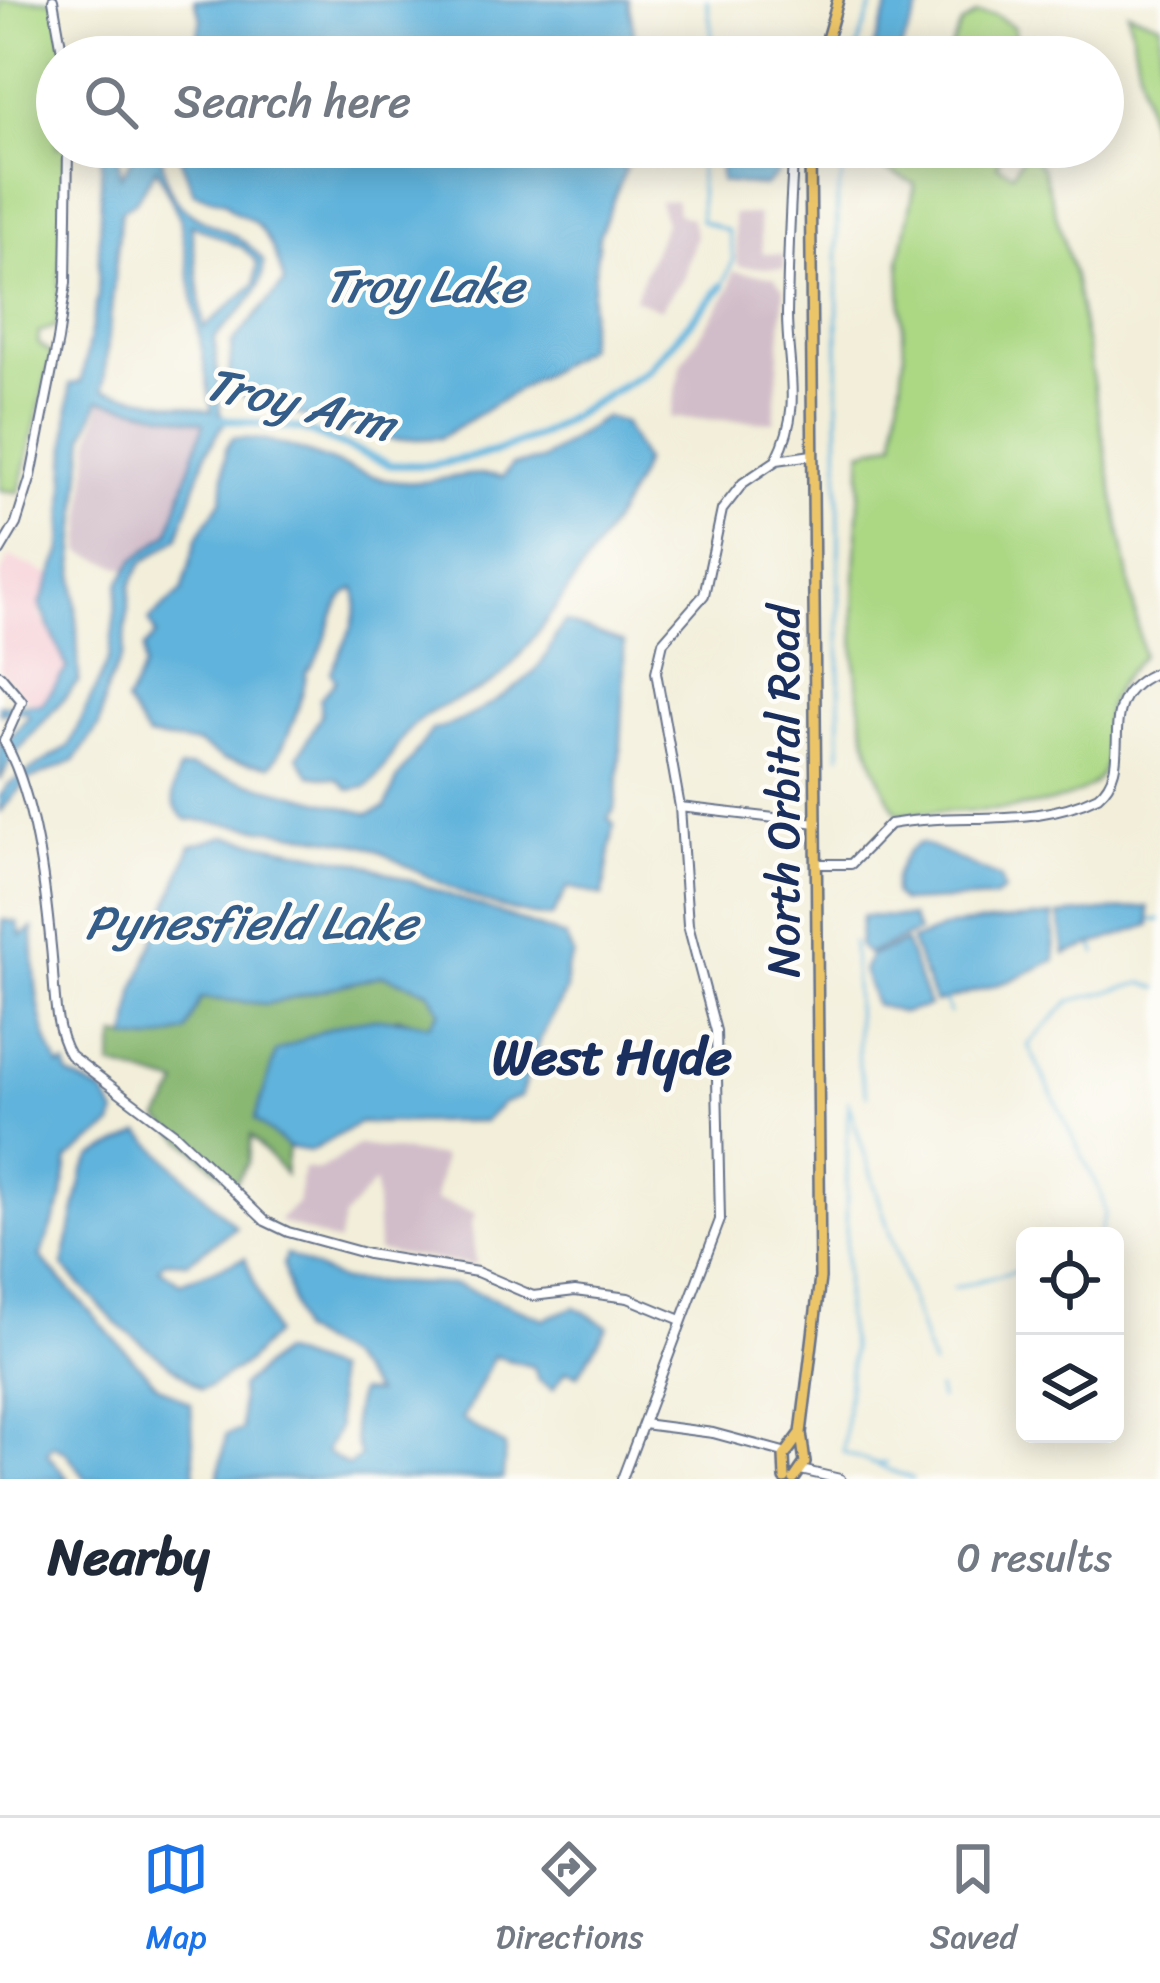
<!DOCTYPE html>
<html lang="en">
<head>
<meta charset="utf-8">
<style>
	body { margin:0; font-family:Sriracha,sans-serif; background:#f2f2f3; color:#1f2937 }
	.controls { position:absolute; right:36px; bottom:36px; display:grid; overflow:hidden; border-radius:18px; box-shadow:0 6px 30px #0003 }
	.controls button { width:108px; height:108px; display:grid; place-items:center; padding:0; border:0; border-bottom:3px solid #e0e1e3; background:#fff; color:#1f2937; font:60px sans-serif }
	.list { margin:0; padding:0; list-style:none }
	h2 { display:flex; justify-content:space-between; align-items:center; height:156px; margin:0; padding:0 48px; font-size:51px }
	h2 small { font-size:39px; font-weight:400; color:#747a83 }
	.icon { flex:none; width:66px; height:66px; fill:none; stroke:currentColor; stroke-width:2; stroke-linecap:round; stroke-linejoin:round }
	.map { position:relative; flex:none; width:1160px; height:1479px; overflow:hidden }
	.search { position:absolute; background:#fff; box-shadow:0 6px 30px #0003; left:36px; right:36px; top:36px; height:132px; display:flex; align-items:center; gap:30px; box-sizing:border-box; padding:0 42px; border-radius:66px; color:#747a83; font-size:45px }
	.sheet { height:336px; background:#fff }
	nav { display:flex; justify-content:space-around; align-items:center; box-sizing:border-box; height:168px; border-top:3px solid #e0e1e3; background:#fff; font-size:33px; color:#747a83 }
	nav a { display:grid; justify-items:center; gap:6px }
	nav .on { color:#1a73e8 }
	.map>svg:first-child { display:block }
	.built { fill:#f6cfd7 }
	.industrial { fill:#d1bdc9 }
	.green { fill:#acd884; stroke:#648471; stroke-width:3 }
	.forest { fill:#89b872; stroke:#527468; stroke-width:3 }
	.water { fill:#61b3dc; stroke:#3e719d; stroke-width:3; fill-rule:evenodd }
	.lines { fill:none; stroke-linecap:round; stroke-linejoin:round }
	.stream { stroke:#61b3dc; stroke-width:3 }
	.canal { stroke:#61b3dc; stroke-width:8 }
	.minor-casing { stroke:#667289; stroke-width:12 }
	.major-casing { stroke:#667289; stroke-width:14 }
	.minor { stroke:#fff; stroke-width:8 }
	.major { stroke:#edc569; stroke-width:9 }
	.labels { text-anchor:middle; stroke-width:9; stroke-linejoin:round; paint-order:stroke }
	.street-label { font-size:45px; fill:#1b2f5e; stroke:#fdfcf7 }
	.water-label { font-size:48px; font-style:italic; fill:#345d8a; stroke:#fdfcf7 }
	.quarter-label { font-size:51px; font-weight:bold; fill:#1b2f5e; stroke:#fdfcf7 }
</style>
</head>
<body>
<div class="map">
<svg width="1160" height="1479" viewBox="0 0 1160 1479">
	<rect width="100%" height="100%" fill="#fdfcf7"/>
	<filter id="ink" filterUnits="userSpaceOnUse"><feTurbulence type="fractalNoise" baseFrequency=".00833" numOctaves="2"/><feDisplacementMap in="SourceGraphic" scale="24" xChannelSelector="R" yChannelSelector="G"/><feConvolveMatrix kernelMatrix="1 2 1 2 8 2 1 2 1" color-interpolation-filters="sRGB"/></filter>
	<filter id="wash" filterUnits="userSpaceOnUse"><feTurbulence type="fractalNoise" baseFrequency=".004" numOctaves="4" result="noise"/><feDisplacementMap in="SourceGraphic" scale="48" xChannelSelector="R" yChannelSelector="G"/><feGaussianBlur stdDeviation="2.7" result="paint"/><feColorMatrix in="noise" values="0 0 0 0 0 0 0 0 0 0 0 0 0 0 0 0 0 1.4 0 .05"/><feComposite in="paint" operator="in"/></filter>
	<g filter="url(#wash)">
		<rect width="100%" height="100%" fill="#f2eed9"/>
		<path class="built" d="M10,557L50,575L39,614L64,652L66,667L42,704H31L0,670V576Z"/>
		<path class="industrial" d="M676,200L677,213L691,218L696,235L683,279L660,309L634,299L665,223L659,201Z
			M733,214L758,215L763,253L784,255L785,269L738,266Z
			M733,271L774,277L784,290L774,422L670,418L682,363L730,289Z
			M101,401L204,423L169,533L128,570L81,552L90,443Z
			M359,1145L443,1157L435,1200L476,1213L472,1223L476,1266L378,1251L375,1182L344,1217L338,1243L278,1221L297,1203L303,1168L319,1170Z"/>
		<path class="green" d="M0,0H56L68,57H57V147H68L57,326L39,332L38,343L52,354L19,492L0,490Z
			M1128,12L1160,23V178Z
			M976,14L995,15L1014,27L1016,57H947L961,25Z
			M896,147H1004L997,165L1013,173L1027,149L1043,169L1074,277L1143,656C1122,676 1106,697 1105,728C1104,740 1107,753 1105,765C1092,820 944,809 898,813C835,717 857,563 862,451L895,442L904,355L900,259L915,184L879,166Z"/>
		<path class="forest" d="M383,975L428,991L440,1011L429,1026L397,1017L255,1120L288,1147L285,1174L251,1136L248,1162L234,1185L159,1119L179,1085L111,1066L116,1036L150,1041L201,998L267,1004Z"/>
		<path class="water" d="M194,0H628L634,32L627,57H194L201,18Z
			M891,0H923L897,57H870Z
			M102,147H118L120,177C137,159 125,147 161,147C165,237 228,211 264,262C263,299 236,312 215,338L220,414L227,419L207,451L178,538L142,563L131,584L123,655L107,687L99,726L74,761L26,781L0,812V797L9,784L69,746L109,659L119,584L133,561L169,533L204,423L99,400L85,436L74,561L79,681L10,760L0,781V742L4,745L29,716L26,711L0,713V705L42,704L67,668L40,605L62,550L70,384L81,382L98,296ZM156,168L180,218L212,411L103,390L121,211L136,201ZM191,224L243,248L257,262L255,284L204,328Z
			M176,147H582L593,158L626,168L599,236L586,348L440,438L392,440L263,405L245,398L229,377L232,343L284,283C280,264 271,239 257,225C245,213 234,218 225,202L194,193Z
			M718,147H776L778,173L764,186L721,182Z
			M605,417L623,422L643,461C638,494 529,651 502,675C476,699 443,699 416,723C395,740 386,774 366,787L349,790L338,779L310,775L298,757L321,715L320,699L336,680L331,672C341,648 364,614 355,588C326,601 331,652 306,672C305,694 285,750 270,766L223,759L199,744L147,737L126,703L144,668V648L156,635L149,620L182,591L197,538L222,499L226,449L233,438C293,437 336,470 393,481C430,488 465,467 503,477L512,465L542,460Z
			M565,622L624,643C624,700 622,751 615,809L608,818L614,825L603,896L568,887L552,917C491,915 423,873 370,847C360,842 200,819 187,820C167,805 172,790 179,769L191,768L369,814L385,808L398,778L432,730C463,725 533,683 547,654C553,642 556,633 565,622Z
			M225,836L361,863L565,937L573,955L566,970V991L541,1037L520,1097L503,1103L484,1121L359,1123L311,1151L288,1147L255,1120L276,1052C337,1024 361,1010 429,1025L440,1011L429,991L383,975L267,1004L201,998L186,1032L150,1041L128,1039L134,992L191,846Z
			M921,843L1000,878L1004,891L994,898L902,902L895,896C890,879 904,849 921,843Z
			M1148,907L1150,925L1065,954L1059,915Z
			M862,916L911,917L918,932L867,954L859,946Z
			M1053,916L1055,960L1009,981L935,1003L911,941L950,926Z
			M3,920L17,922L21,936L33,928C34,974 36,1028 60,1067L66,1065L68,1075L103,1093L116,1114L112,1126L68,1159L62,1201L40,1257L157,1385L191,1404L195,1479H86L66,1452L53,1445L47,1453L68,1479H0Z
			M905,942L929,1006L902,1013L875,1004L863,970L870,956Z
			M141,1133L236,1227L188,1262L166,1261L159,1268L180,1283L245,1258L274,1334L247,1362L209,1387L201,1389L116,1323L63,1266L83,1172L92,1157Z
			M286,1254L342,1281L457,1285L544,1319L575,1307L608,1326L578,1375L566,1371L553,1389L538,1380L534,1367L494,1356L462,1420L505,1446L503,1479H218L226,1435L242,1430L240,1387L280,1352L334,1371L338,1428L326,1452L348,1466L360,1457C352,1434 350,1414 359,1392L375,1393L346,1358L299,1331L283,1264Z"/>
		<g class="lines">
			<path class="stream" d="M707,0L715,57
				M854,57L874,0
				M699,147L701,221L728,231L734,259L722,286
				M840,755L837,198L849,147
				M1152,920H1160
				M853,942L859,1067L867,1095
				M1094,947L1096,953
				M945,1000L949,1013
				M848,1101L845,1315L852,1350L843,1452L913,1479
				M849,1105L932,1366
				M1099,1236L1105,1214L1101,1194L1028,1045L1070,1001L1143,983L1158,988
				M953,1288L1025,1268
				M938,1389L940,1399
				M871,1464L887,1463"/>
			<path class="canal" d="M223,419L302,429L391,465H434L495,452L542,434L647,371L722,286"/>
		</g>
	</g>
	<g filter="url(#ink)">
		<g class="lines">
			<defs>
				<path id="minor" d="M53,0L63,57
					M777,458C803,407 787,368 787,314C788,258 790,203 794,147
					M0,551L16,524L31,476L58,340L66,283L68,147
					M0,675L22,701L4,741C35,796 45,884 51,947C55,982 52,1025 70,1055L175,1134L265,1221L288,1232L368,1254L477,1272L533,1296L575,1291L628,1298L681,1320
					M680,807L817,823
					M818,864H851L890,824C960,811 1032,829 1098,796C1140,761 1086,699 1160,671
					M643,1424L713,1433L787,1453
					M801,1470L840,1479
					M622,1479L720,1220L716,1031L688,925L680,807L656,672L663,642L704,595L722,510L743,483L777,460L812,455"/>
				<path id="major" d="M822,57L838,0
					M785,1479L784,1456L801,1433
					M794,1479L805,1463L801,1433L820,1278L810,147"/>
			</defs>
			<use href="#minor" class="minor-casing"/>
			<use href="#major" class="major-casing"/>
			<use href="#minor" class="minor"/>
			<use href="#major" class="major"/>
		</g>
	</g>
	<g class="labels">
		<g class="street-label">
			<text transform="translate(783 791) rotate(-90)" y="16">North Orbital Road</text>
		</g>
		<g class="water-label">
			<text x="424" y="302">Troy Lake</text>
			<text transform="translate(300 403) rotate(13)" y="17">Troy Arm</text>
			<text x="251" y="939">Pynesfield Lake</text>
		</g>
		<g class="quarter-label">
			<text x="612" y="1074">West Hyde</text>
		</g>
	</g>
</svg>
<div class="controls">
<button><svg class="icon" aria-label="locate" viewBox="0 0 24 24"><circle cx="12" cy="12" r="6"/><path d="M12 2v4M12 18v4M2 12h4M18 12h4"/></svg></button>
<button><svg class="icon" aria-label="layers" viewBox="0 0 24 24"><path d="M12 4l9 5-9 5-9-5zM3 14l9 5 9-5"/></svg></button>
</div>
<div class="search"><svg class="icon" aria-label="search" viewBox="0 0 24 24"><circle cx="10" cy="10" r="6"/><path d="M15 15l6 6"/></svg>Search here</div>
</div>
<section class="sheet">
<h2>Nearby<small>0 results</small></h2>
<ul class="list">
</ul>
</section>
<nav>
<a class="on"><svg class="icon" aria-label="map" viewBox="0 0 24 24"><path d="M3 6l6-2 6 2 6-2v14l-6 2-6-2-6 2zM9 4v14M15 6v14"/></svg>Map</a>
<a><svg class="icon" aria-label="directions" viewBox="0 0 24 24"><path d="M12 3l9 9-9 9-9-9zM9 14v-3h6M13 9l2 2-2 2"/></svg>Directions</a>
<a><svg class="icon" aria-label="saved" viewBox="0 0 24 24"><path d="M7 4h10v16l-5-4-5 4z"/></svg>Saved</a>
</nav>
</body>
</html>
